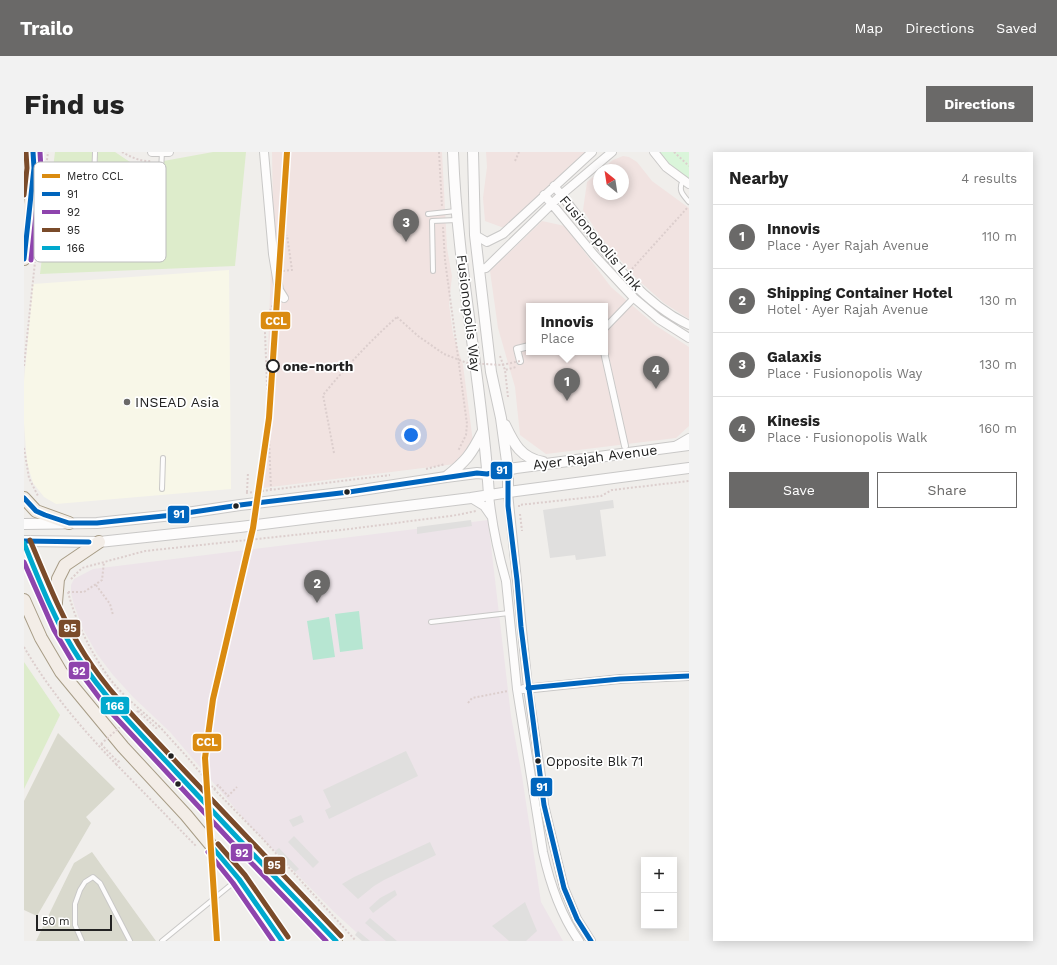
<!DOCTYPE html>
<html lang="en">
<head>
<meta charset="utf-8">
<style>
	body { margin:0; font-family:"Work Sans",sans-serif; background:#f2f2f2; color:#222 }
	.controls { position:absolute; right:12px; bottom:12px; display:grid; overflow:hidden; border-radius:0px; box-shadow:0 2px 10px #0003 }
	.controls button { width:36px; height:36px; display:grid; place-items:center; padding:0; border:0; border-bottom:1px solid #e0e0e0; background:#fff; color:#222; font:20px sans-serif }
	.compass { position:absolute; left:569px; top:12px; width:36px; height:36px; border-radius:50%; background:#fff; box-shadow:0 2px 10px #0003; rotate:330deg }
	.scale { position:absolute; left:12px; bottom:10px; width:76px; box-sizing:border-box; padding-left:4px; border:2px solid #222; border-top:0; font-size:11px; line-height:14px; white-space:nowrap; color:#222; -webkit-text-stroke:3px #fff; paint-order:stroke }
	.you { position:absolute; left:387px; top:283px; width:14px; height:14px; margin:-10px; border:3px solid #fff; border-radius:50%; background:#1a73e8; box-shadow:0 0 0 6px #1a73e833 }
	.badge { display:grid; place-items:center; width:26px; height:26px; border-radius:50%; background:#6a6968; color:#fff; font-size:13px; font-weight:700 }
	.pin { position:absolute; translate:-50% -33px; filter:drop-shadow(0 1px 2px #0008) }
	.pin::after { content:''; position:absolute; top:21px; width:14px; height:12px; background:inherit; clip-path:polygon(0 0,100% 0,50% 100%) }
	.popup { position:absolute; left:502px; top:151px; width:82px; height:52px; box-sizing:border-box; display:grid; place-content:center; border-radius:0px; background:#fff; filter:drop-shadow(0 1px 3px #0005); font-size:13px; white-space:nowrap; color:#767676 }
	.popup b { font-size:15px; color:#222 }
	.popup::after { content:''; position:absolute; left:50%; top:100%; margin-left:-8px; border:8px solid transparent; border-top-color:#fff }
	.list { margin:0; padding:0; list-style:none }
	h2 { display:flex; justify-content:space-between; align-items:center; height:52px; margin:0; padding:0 16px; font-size:17px }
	h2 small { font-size:13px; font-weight:400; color:#767676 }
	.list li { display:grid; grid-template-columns:26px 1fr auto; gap:12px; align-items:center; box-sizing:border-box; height:64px; padding:0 16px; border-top:1px solid #e0e0e0 }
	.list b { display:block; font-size:15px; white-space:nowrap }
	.list p { margin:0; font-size:13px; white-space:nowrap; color:#767676 }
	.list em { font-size:13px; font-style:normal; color:#767676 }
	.actions { display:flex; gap:8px; padding:12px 16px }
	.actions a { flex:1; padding:9px 0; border:1px solid #6a6968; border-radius:0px; text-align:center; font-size:14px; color:#6a6968 }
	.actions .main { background:#6a6968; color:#fff }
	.map { position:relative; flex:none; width:665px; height:789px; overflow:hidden; border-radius:0px }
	header { display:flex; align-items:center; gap:24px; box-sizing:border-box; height:56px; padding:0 20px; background:#6a6968; color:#fff }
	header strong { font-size:19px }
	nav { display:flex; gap:22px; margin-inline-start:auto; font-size:14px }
	.intro { display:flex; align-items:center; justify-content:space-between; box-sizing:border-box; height:96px; padding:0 24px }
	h1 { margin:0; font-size:28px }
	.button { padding:10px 18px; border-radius:0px; background:#6a6968; color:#fff; font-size:14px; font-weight:700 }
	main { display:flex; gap:24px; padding:0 24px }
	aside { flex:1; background:#fff; border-radius:0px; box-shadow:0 2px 10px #0003 }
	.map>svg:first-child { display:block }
	.commercial { fill:#f1e3e1; fill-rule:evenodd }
	.industrial { fill:#ede4e9 }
	.education { fill:#f8f7e8 }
	.construction { fill:#d9d9cd }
	.grass { fill:#ddeccb }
	.park { fill:#daf5da }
	.pitch { fill:#b7e6d2 }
	.parking { fill:#e0dfde }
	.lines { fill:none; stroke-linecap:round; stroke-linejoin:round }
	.service-casing { stroke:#c9c8c7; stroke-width:6 }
	.pedestrian-casing { stroke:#c9c8c7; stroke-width:8 }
	.minor-casing { stroke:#c9c8c7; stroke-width:10 }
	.tertiary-casing { stroke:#c9c8c7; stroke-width:12 }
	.primary-casing { stroke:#a79c86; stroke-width:14 }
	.path { stroke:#dccecd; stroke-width:2; stroke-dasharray:2 2; stroke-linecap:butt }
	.service { stroke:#fdfcfc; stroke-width:4 }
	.pedestrian { stroke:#fdfcfc; stroke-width:6 }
	.minor { stroke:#fdfcfc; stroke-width:8 }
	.tertiary { stroke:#fdfcfc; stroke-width:10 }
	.primary { stroke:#f3ede7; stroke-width:12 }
	.path-bridge { stroke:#dccecd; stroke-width:2; stroke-dasharray:2 2; stroke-linecap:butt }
	.bus-1-casing { stroke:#fff; stroke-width:8 }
	.bus-2-casing { stroke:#fff; stroke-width:8 }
	.bus-3-casing { stroke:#fff; stroke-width:8 }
	.bus-4-casing { stroke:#fff; stroke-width:8 }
	.bus-1 { stroke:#0065bd; stroke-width:5 }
	.bus-2 { stroke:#8e44ad; stroke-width:5 }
	.bus-3 { stroke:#7a4b2a; stroke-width:5 }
	.bus-4 { stroke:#00a9ce; stroke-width:5 }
	.metro-1-casing { stroke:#fff; stroke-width:9 }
	.metro-1 { stroke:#da8b10; stroke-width:6 }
	.stop-dot { fill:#fff; stroke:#222; stroke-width:2 }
	.poi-dot { fill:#6a6968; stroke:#fff; stroke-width:1.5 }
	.bus-dot { fill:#222; stroke:#fff; stroke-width:1.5 }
	.labels { text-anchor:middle; stroke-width:3.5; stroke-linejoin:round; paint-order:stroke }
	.bus-label { font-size:13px; fill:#222; stroke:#fff; text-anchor:start }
	.street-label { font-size:14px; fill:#222; stroke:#fff }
	.stop-label { font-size:14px; font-weight:bold; fill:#222; stroke:#fff; text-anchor:start }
	.poi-label { font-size:14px; fill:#222; stroke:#fff; text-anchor:start }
	.key { fill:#fff; stroke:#bdbdbd; stroke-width:1 }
	.key-label { font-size:11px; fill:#222 }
	.line-badge { stroke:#fff; stroke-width:1.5 }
	.badge-label { font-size:11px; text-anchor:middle; font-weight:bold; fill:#fff }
</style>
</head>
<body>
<header>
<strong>Trailo</strong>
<nav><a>Map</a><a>Directions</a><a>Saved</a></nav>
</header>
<div class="intro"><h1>Find us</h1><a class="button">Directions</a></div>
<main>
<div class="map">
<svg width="665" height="789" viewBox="0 0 665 789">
	<rect width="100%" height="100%" fill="#f0eeeb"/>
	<path class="commercial" d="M248,0H418L423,96L428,124L425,152L429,182L439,213L449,290L431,312L239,336L249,61Z
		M462,0H562L480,76L461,69L459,46L463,15Z
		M599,4L605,5L613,10L628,29L665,56V167L640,151L613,127L577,86L559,58L563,30L575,20V42H599V18H577L589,8Z
		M518,69L541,74L587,135L631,173L665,195V274L652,286L522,302L496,283L491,235L474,176L466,119ZM505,154H581V200H505Z"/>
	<path class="industrial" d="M464,368L487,564L498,624L517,750L539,789H342L310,760L227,675L146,580L109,545L89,523L73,502L59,477L50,453L47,441V433L50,427L69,417Z"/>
	<path class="education" d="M205,118L207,337L32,352L20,345L9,331L3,311L0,271V229L9,132Z"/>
	<path class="construction" d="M34,581L91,637L62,665L67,671L13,764L0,758V649Z
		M68,700L132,789H12L50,711Z"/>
	<path class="grass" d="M31,0H91L112,14L189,0H222L211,114L16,122Z
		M0,510L36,563L0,637Z"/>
	<path class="park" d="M636,0H665V27L645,12Z"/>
	<path class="pitch" d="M335,459L339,497L316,500L311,462Z
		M305,465L311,505L289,508L283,469Z"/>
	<path class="parking" d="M589,348L590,356L576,358L582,404L552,408L551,403L526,406L519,358Z
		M447,368L448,374L393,382V375Z
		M382,599L394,624L305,667L301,658L307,655L299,638Z
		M277,663L280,670L269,675L265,668Z
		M270,684L295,710L289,716L264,690Z
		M406,690L412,703L360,728L350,734L334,747L318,732L330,725Z
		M255,696L275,717L271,720L251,699Z
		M371,738L373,743L349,761L345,756L356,746Z
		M501,750L513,779L502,789H485L468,774Z
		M346,766L373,789H362L341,771Z
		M334,779L346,789H338L331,783Z"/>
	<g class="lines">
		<defs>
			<path id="service" d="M71,0C71,12 68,29 76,39C80,46 90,50 97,50C128,52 138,26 138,0
				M659,28C654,38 658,42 665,50
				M404,62L432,59
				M409,119L408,69L433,68
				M138,337L139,306
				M407,470L485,461
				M58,789L51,773V752L56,738L61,730L69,725L76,731L106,789
				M138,789L214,727"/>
			<path id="pedestrian" d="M581,176L610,146
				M580,200L601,294
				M496,209L493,197L505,194"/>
			<path id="minor" d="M128,0H145
				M240,0L249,102L255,138L260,146
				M630,0L642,15L665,32
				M530,34C571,83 605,144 665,173
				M520,43L528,52L570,103L610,146L635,167L665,186
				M451,83L463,90L479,82L568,0
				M455,117L462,116L537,43L588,0
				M653,293L665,286
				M484,341L504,536L518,631L520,653L540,736L553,767L567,789
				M465,343C468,372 474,401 482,429L493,537L519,700C526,732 536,762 555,789
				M447,346L460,354L467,364
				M500,537L596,527L665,524"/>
			<path id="tertiary" d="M429,0C433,115 458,229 465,343
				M449,0L451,83L467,220L477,266L484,317V341
				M481,273C490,292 497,306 519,310
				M422,325C442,309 447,303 459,279
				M0,372L73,371L149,363L216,353L325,340L422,325L453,321L463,322L492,316L665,293
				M0,389L75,390L216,375L447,346L492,339L665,316"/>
			<path id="primary" d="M0,107L10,16L9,0
				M0,346L12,359L45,371
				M0,391L20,440L36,474L56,508L89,552L221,694L312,789
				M0,448L17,486L37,520L99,595L162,663L215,727L258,789
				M31,462L34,427L41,413L75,390"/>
		</defs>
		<use href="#service" class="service-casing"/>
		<use href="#pedestrian" class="pedestrian-casing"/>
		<use href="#minor" class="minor-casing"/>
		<use href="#tertiary" class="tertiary-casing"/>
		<use href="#primary" class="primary-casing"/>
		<path class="path" d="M98,0C107,5 117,10 127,9
			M415,0L418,55
			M650,0L665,14
			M491,9L495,0
			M22,16L24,0
			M419,75L421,108L443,272L442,283L434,299
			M608,117L664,55
			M259,119L268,118L263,83
			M476,204L481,218
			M0,214L11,110
			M484,245L481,218L492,215
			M0,296L5,326L14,344
			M310,301L299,243C322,215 346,189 373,165
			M402,317L421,312
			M247,338L241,181L244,163L251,148
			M223,340L224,320
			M222,341L366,323
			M495,355V353L577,344L588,338L665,329
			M496,362L498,379
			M47,427L58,416L121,399L326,377L433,363L452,359
			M72,433L86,452L89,463
			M44,440C52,471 67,501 86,527C100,545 118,559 135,574
			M44,440H60L78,428L80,410
			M0,495C25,538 57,576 92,612L96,608
			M444,551L448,546L484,539
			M114,559L132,576L135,574L164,606L190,637L237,685L332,789
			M77,592L94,610
			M92,612L172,694
			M190,637L194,633L204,644L213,635"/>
		<use href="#service" class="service"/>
		<use href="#pedestrian" class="pedestrian"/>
		<use href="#minor" class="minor"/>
		<use href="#tertiary" class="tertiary"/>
		<use href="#primary" class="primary"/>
		<path class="path-bridge" d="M373,165L394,184L420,202L443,211L478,213L496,209
			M77,592L114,559"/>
		<defs>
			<path id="bus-1" d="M0,107L10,16L9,0
				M0,346L12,359L21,363L45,371H73L149,363L216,353L325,340L453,321L463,322L484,317V354L493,428L497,475L520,653L540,736L553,767L567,789
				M0,389L65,390
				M504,536L596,527L665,524"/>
			<path id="bus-2" d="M7,108L17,17L16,0
				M0,410L30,478L50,512L83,556L216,699L302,789
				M184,700L209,731L249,789"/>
			<path id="bus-3" d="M0,43L3,16L2,0
				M6,388C23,428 38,467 61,503C87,544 123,578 155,613C209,670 263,727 317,784
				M194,692L221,723L264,785"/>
			<path id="bus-4" d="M0,391C16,431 32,472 56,508C83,549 119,584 152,620C205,677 258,733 312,789
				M189,696L215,727L258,789"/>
		</defs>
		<use href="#bus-1" class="bus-1-casing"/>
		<use href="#bus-2" class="bus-2-casing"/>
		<use href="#bus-3" class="bus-3-casing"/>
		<use href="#bus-4" class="bus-4-casing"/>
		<use href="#bus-1" class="bus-1"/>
		<use href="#bus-2" class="bus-2"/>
		<use href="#bus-3" class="bus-3"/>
		<use href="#bus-4" class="bus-4"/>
		<defs>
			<path id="metro-1" d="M193,789L181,606L189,547L229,376L245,266L263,0"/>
		</defs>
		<use href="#metro-1" class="metro-1-casing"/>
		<use href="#metro-1" class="metro-1"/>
	</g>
	<circle class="stop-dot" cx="249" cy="214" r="6"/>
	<circle class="poi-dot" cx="103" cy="250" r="4"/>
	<g class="bus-dot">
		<circle cx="323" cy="340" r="3.5"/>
		<circle cx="212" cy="354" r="3.5"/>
		<circle cx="147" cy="604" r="3.5"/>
		<circle cx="514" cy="609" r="3.5"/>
		<circle cx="154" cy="632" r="3.5"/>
	</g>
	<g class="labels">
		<g class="bus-label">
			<text x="522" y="614">Opposite Blk 71</text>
		</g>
		<g class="street-label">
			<text transform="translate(577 91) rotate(50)" y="5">Fusionopolis Link</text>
			<text transform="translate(445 161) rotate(83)" y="5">Fusionopolis Way</text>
			<text transform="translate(571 305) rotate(-7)" y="5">Ayer Rajah Avenue</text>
		</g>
		<g class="stop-label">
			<text x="259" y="219">one-north</text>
		</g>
		<g class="poi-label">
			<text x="111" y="255">INSEAD Asia</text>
		</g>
	</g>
	<rect x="10" y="10" width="132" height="100" rx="6" class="key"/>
	<rect x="18" y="22" width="18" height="4" fill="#da8b10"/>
	<rect x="18" y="40" width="18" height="4" fill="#0065bd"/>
	<rect x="18" y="58" width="18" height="4" fill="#8e44ad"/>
	<rect x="18" y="76" width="18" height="4" fill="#7a4b2a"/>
	<rect x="18" y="94" width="18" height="4" fill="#00a9ce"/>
	<g class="key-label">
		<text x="43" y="28">Metro CCL</text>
		<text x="43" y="46">91</text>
		<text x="43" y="64">92</text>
		<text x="43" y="82">95</text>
		<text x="43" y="100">166</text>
	</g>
	<g class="line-badge">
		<rect x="236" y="159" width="31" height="19" rx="4" fill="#da8b10"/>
		<rect x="466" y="309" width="23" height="19" rx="4" fill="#0065bd"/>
		<rect x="143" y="353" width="23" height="19" rx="4" fill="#0065bd"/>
		<rect x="34" y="467" width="23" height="19" rx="4" fill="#7a4b2a"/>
		<rect x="44" y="509" width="22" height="19" rx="4" fill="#8e44ad"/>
		<rect x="76" y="544" width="30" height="19" rx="4" fill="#00a9ce"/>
		<rect x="168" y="581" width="30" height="19" rx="4" fill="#da8b10"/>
		<rect x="506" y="625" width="23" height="20" rx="4" fill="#0065bd"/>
		<rect x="206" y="691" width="23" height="19" rx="4" fill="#8e44ad"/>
		<rect x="239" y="704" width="23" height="19" rx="4" fill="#7a4b2a"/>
	</g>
	<g class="badge-label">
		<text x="252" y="173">CCL</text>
		<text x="478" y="322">91</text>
		<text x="155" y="366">91</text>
		<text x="46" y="480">95</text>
		<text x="55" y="523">92</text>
		<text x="91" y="558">166</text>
		<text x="183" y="594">CCL</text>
		<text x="518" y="639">91</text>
		<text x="218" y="705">92</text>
		<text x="250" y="717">95</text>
	</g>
</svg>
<div class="controls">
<button>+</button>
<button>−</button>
</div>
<svg class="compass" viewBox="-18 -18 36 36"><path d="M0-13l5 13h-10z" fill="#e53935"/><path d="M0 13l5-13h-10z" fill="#767676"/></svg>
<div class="scale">50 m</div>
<div class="you"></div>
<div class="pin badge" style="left:543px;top:249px">1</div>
<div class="popup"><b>Innovis</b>Place</div>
<div class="pin badge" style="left:293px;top:451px">2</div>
<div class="pin badge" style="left:382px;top:90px">3</div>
<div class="pin badge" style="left:632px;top:237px">4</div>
</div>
<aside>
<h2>Nearby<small>4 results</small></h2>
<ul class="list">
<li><span class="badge">1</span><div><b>Innovis</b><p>Place · Ayer Rajah Avenue</p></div><em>110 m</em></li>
<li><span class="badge">2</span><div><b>Shipping Container Hotel</b><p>Hotel · Ayer Rajah Avenue</p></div><em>130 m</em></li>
<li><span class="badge">3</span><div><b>Galaxis</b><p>Place · Fusionopolis Way</p></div><em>130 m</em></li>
<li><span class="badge">4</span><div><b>Kinesis</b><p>Place · Fusionopolis Walk</p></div><em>160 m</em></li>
</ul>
<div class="actions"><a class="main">Save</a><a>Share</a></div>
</aside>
</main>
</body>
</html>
